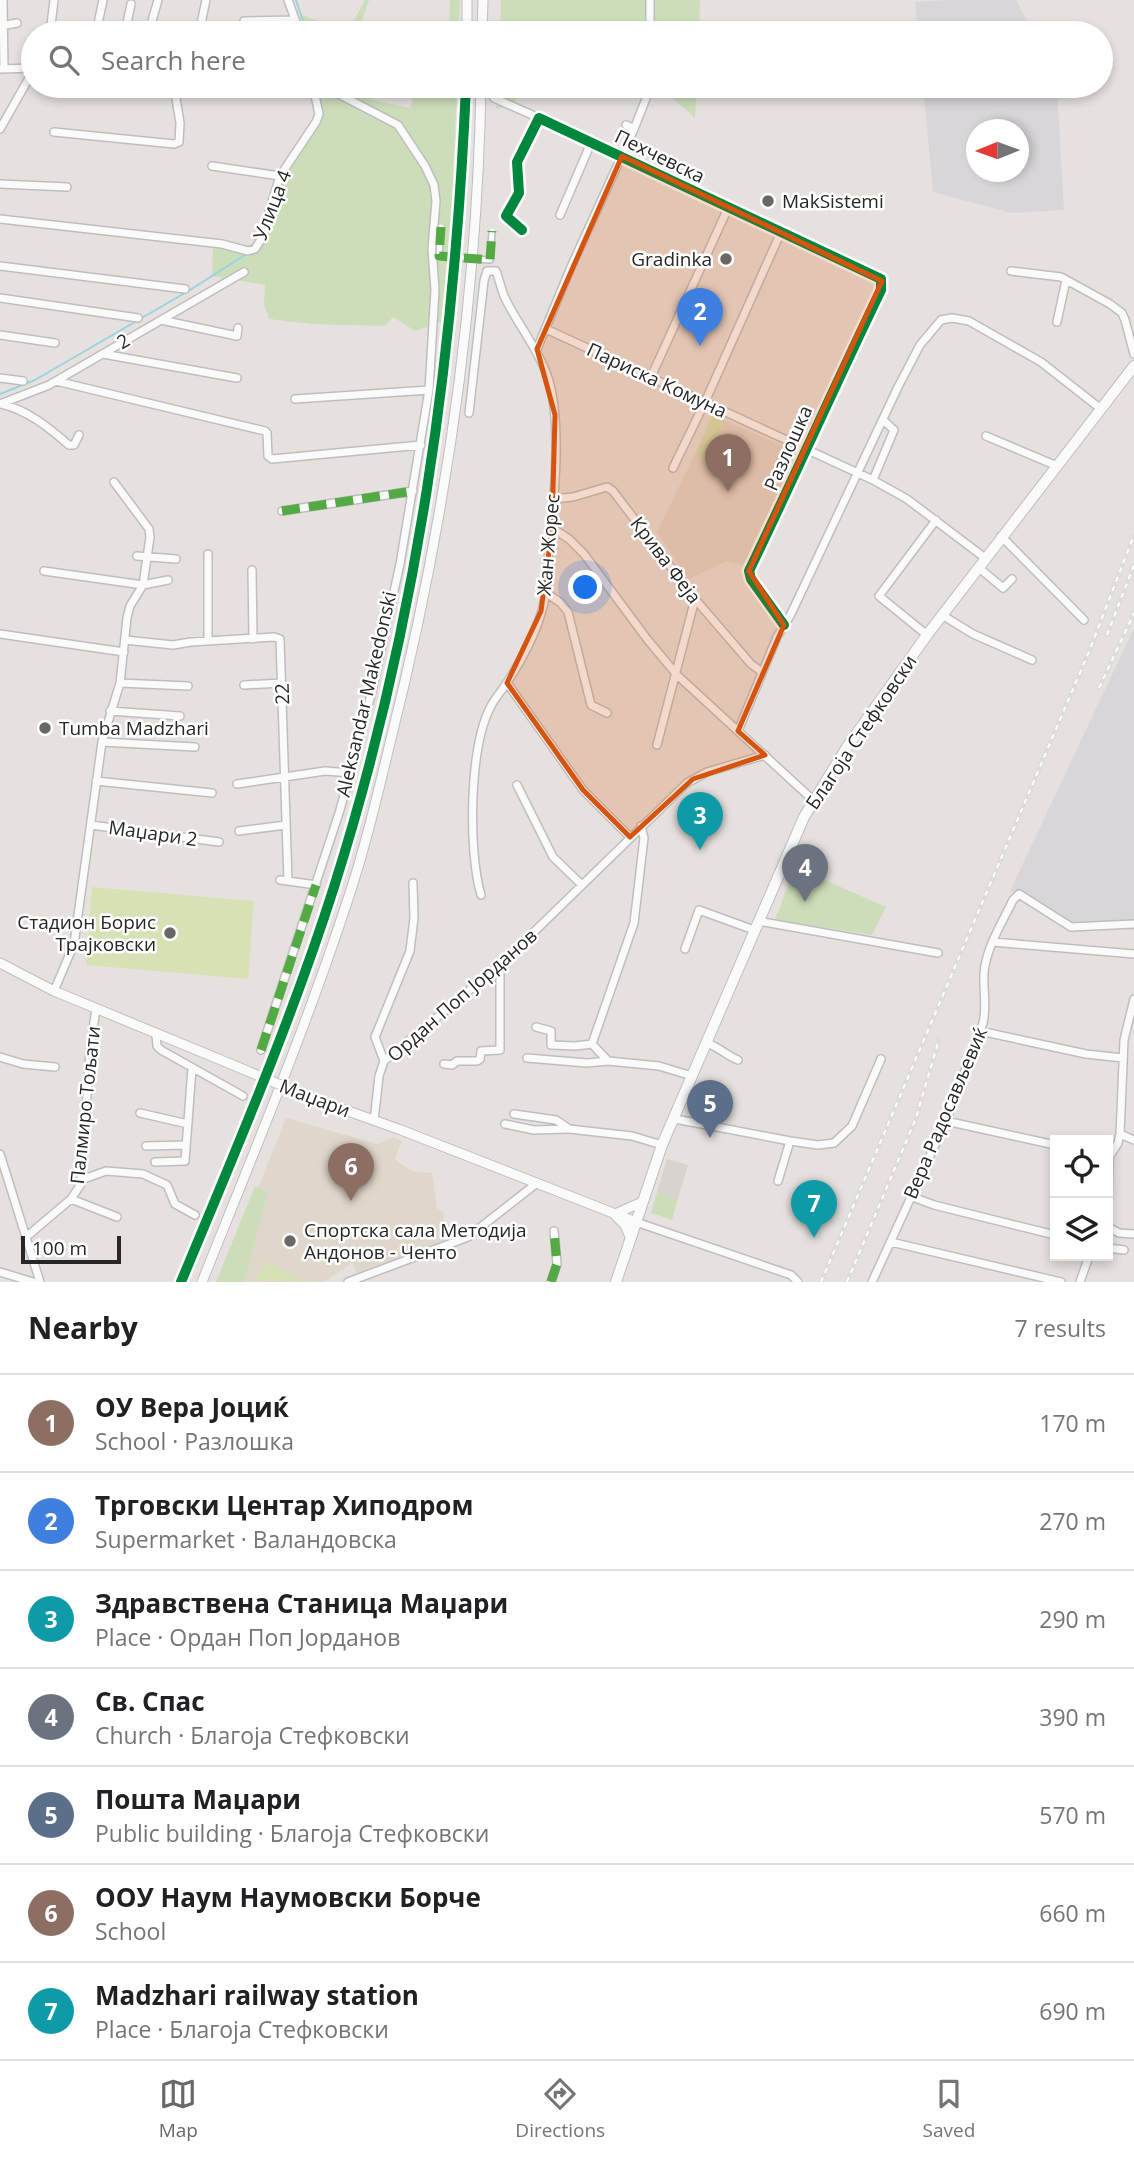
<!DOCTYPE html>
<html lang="en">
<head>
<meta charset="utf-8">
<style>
	body { margin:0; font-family:"Open Sans",sans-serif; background:#f2f2f2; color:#202124 }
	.controls { position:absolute; right:21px; bottom:21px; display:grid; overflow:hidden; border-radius:0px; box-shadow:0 4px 10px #0003 }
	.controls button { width:63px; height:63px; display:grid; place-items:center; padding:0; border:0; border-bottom:2px solid #e0e0e0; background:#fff; color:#202124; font:35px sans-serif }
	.compass { position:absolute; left:966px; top:119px; width:63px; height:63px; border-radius:50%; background:#fff; box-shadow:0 4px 10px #0003; rotate:269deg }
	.scale { position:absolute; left:21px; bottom:18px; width:100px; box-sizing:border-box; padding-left:7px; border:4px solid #272727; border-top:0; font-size:19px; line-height:24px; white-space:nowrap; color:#272727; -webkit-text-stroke:5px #fff; paint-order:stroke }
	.you { position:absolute; left:586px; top:588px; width:24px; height:24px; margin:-18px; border:5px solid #fff; border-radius:50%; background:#1a73e8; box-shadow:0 0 0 10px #1a73e833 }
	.badge { display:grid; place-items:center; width:46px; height:46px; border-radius:50%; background:#6a6867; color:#fff; font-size:23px; font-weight:700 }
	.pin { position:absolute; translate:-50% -58px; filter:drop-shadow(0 2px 4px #0008) }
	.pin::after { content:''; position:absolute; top:37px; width:24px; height:21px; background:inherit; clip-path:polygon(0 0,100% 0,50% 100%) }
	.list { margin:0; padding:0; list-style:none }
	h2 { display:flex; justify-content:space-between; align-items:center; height:91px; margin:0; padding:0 28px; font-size:30px }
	h2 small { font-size:23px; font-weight:400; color:#757577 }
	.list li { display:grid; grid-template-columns:46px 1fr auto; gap:21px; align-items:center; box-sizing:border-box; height:98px; padding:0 28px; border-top:2px solid #e0e0e0 }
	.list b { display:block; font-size:26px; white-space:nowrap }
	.list p { margin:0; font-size:23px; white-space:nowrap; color:#757577 }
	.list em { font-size:23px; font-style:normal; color:#757577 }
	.icon { flex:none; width:38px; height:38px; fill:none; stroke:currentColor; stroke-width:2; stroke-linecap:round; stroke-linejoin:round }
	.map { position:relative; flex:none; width:1134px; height:1282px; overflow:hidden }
	.search { position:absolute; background:#fff; box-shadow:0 4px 10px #0003; left:21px; right:21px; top:21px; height:77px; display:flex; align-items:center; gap:18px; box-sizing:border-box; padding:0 24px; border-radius:38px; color:#757577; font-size:26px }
	.sheet { height:777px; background:#fff }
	nav { display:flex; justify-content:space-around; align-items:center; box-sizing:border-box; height:98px; border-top:2px solid #e0e0e0; background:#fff; font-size:19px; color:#757577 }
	nav a { display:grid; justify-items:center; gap:4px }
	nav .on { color:#6a6867 }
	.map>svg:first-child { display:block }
	.industrial { fill:#d9d6d9; fill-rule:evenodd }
	.education { fill:#e0d7cc }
	.green { fill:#ccdeb9 }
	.pitch { fill:#d6e2b6 }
	.plaza { fill:#d8d3cf }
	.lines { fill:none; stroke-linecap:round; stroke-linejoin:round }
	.stream { stroke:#96d4e2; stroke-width:2 }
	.minor-casing { stroke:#bfbebf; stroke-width:10 }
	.tertiary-casing { stroke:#bfbebf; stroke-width:11 }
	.secondary-casing { stroke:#bfbebf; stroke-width:12 }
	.minor { stroke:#fbfafa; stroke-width:7 }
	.tertiary { stroke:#fbfafa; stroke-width:9 }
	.secondary { stroke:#fbfafa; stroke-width:10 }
	.rail-casing { stroke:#dcdcdd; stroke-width:4.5 }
	.rail { stroke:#fff; stroke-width:2; stroke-dasharray:5; stroke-linecap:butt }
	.pedestrian-bridge-casing { stroke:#bfbebf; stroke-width:8; stroke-linecap:butt }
	.tertiary-bridge-casing { stroke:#bfbebf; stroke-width:11; stroke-linecap:butt }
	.pedestrian-bridge { stroke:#fbfafa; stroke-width:5 }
	.tertiary-bridge { stroke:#fbfafa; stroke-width:9 }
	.quiet { stroke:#53aa44; stroke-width:9; stroke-dasharray:18 9; stroke-linecap:butt }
	.cycleway-casing { stroke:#fff; stroke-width:15 }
	.cycleway { stroke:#00873e; stroke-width:10 }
	.marked { fill:#d5540f; fill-opacity:0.2; stroke:#d5540f; stroke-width:5; stroke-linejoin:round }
	.poi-dot { fill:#6a6867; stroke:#fff; stroke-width:2.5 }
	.labels { text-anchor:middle; stroke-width:5; stroke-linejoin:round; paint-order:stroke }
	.street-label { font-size:19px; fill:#272727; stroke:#fff }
	.poi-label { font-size:19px; fill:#272727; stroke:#fff; text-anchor:start }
</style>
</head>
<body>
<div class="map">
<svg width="1134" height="1282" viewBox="0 0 1134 1282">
	<rect width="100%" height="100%" fill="#e6e1de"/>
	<path class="industrial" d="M946,0H1016L1033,33H918L915,2Z
		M923,86H1057L1064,210L1012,213L933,192ZM976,130H1018V172H976Z
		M1134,628V930L1061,921L1010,891Z"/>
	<path class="education" d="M714,415L797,453L745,566L727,561L689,579L657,532Z
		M286,1118L377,1144L394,1137L402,1141L395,1159L411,1171L432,1173L437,1208L443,1212L445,1240L357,1273L352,1263L324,1282H244L268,1194L258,1188Z"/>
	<path class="green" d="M365,0H369L358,33H307L302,15L348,31Z
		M450,0H460L458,33H449Z
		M501,0H700L699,33H595L570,24L563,33H500Z
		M414,86H457L451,229L442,321C433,326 425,327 415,331L393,317L385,326L312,324L269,319L264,304L265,285L212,276L213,241L256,246L277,175L290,152L319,117L324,90L372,89L371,100L411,108Z
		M497,86H522L513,107L496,108Z
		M659,86H697L695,118Z
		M795,867L886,907L872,935L775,920Z
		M255,1186L268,1193L244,1282H216Z
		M657,1192L678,1198L672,1220L651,1213Z"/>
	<path class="pitch" d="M712,416L724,422L707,460L695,454Z
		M92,887L254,901L248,979L86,965Z
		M265,1261L300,1280L299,1282L255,1280Z"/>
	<path class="plaza" d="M667,1159L688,1165L678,1198L657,1192Z"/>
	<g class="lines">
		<path class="stream" d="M296,0L307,33
			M320,92L321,107
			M281,168L298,144
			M0,394L35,380L190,290L248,253"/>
		<defs>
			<path id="minor" d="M3,0L4,68
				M288,0L300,33
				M650,0V33
				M152,21L158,0
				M244,21L294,20
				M1,26L17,23
				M50,33L54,0
				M96,33L103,0
				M125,33L131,4
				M199,33L206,0
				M1,69L33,68
				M299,86L327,88L356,87L396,91
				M494,98L539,118
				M0,129L33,71
				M634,129L651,86
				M54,132L174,144L179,142L180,123L174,86
				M212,166L280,176
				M0,184L67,187
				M560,215L591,143
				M0,219L222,244L248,251L255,249L260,241L280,176L316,122L319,114L313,86
				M522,230L506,216L519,193L517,162L539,118L881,279V290C836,383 794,478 749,571L751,579L784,625
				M0,266L185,289
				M1011,271L1061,277L1110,304L1122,313L1125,320L1134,354
				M0,298L138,318
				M161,320L237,336L238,328
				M1057,322L1066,280
				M546,329L873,480L907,499L985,558
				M0,335L55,343
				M537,349L571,267L634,129L626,125
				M103,354L237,378
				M651,377L728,208
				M0,378L23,381
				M56,381L265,431L267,433L268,456L272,459L421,445
				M295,399L429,390
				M0,404L49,385L244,272
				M1,404C28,410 49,428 69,445H74L79,435
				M469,413L484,281L487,271H496C499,279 501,288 504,296C517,324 536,345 547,375C563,420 554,502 549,550C547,564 548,578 546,592C541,625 524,657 506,684C501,692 495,698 491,706C469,747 468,851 481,895
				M986,436L1057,466
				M673,468L705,402L781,232
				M873,480L894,430L883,420
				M553,499L573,497L607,487L613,491L695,599L751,664L762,672
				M282,511L413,491
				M552,528L569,539L584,554L647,639L677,675L813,800
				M1001,536L1084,620
				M137,556L176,559
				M978,567L1003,588L1012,579
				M252,570L253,639
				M44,571L143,585L168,580
				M546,593L561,603L568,612L591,705L607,713
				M942,615L973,634L1032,660
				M0,634L124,652
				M927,635L879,596L936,520
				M125,640L173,645L191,642L274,637L280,639L288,881L280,880
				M208,641V554
				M120,683L188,686
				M507,683L583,790L630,837
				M244,685L282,683
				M110,711L180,716
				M738,731L777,637L790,616L898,387L920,345L941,320L952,318L969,321L1041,362L1101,409
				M102,742L195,747
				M657,745L695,599
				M96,781L212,793
				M237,784L325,771L351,773
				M517,785L553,857L582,885
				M91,825L219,842
				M239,831L286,825
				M288,881L316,885
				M758,921L938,953
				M993,942L1134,954
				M685,949L699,910L754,930
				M54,991L74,944L102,742L120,683L127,618L130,606L143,585L150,537L149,529L114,482
				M536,1027L551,1031V1045L575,1046L592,1044L608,1061
				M980,1031L1086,1054L1123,1058
				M156,1034L157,1046L161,1050L243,1096
				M707,1043C720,1048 726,1055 738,1060
				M592,1044L634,923L644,838L641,826
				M261,1050L340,810L372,691L400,564L429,390L435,290L432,249L436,201L434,185L425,166L398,125L327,88
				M0,1057L23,1064L55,1067
				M527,1058L587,1063L608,1061L659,1066L692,1076
				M384,1061L375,1037L410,951L414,918L413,883
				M444,1064L452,1065L457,1061H477L480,1059L481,1051L500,1050V965
				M140,1113L188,1124
				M514,1114L556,1120L569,1129L632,1136L662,1145
				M675,1119L790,1141L818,1145L834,1143L852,1126L881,1059
				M374,1121L379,1076L384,1061L500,965L687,783L707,772L765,755
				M946,1121L1055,1145
				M505,1124L534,1130L568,1129
				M1120,1134L1134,1140
				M146,1146L186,1145
				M0,1154L40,1282
				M155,1162L185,1161L192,1068
				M81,1180L106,1171L143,1174L167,1185L175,1204L195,1215
				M778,1181L790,1141
				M910,1196L934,1205L1055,1235
				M71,1199L117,1217
				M1108,1204L1109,1157L1118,1143L1120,1134L1124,1040L1134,999
				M636,1222L791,1275L798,1282
				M1108,1227L1119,1233L1134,1234
				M25,1238L71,1199L81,1184L90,1049L96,1009
				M891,1242L1061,1282
				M1108,1248L1124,1250
				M0,1272L33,1282
				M348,1282L468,1237L537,1183
				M551,1282L557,1264L554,1231
				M872,1282L946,1121L983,1023C987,1007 983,990 984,973C986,948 1002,923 1013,900L1019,894L1071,927L1134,924
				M1080,1282L1089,1256"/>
			<path id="tertiary" d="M467,33V0
				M482,33L483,0
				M0,963L54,991L233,1065
				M312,1098L401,1130L636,1222
				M615,1214L642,1202
				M616,1216L625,1225L631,1239
				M181,1282C235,1152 291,1022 334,887C417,625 454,360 466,86
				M202,1282C252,1157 304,1033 346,905C364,852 377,797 390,743C444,529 477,307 481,86"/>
			<path id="secondary" d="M616,1282L662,1145L804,817L847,747L927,635L1134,366"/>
		</defs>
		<use href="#minor" class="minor-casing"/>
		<use href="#tertiary" class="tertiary-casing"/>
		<use href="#secondary" class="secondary-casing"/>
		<use href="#minor" class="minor"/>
		<use href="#tertiary" class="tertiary"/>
		<use href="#secondary" class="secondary"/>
		<defs>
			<path id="rail" d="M1107,635L1134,565
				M1099,688L1134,613
				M821,1282L1090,649L1134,535
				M847,1282L916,1118L939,1039"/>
		</defs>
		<use href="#rail" class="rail-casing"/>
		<use href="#rail" class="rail"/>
		<defs>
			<path id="pedestrian-bridge" d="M441,227L439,256L490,260L492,231"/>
			<path id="tertiary-bridge" d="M233,1065L312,1098"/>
		</defs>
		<use href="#pedestrian-bridge" class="pedestrian-bridge-casing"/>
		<use href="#tertiary-bridge" class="tertiary-bridge-casing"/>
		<use href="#pedestrian-bridge" class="pedestrian-bridge"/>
		<use href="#tertiary-bridge" class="tertiary-bridge"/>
		<path class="quiet" d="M441,227L439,256L490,260L492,231
			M282,511L413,491
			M261,1050L316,885
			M551,1282L557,1264L554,1231"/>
		<defs>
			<path id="cycleway" d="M522,230L506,216L519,193L517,162L539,118L881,279V290C836,383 794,478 749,571L751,579L784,625
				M181,1282C235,1152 291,1022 334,887C417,625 454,360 466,86"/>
		</defs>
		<use href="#cycleway" class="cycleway-casing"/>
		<use href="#cycleway" class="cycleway"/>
	</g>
	<path class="marked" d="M622,156L882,281L749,571L784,625L738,731L765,755L693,779L630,837L583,790L507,683L541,611L552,528L555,415L537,349Z"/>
	<g class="poi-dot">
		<circle cx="768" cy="201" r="7"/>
		<circle cx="726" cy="259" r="7"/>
		<circle cx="45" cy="728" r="7"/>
		<circle cx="170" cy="933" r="7"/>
		<circle cx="290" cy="1241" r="7"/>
	</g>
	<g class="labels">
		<g class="street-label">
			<text transform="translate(660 156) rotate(26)" y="7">Пехчевска</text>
			<text transform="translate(272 205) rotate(-69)" y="7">Улица 4</text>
			<text transform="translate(123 341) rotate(-31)" y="7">2</text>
			<text transform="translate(657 380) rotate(25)" y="7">Париска Комуна</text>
			<text transform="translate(788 448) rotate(-66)" y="7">Разлошка</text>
			<text transform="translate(548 545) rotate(-85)" y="7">Жан Жорес</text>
			<text transform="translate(666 560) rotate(53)" y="7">Крива Феја</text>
			<text transform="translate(282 694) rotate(-92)" y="7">22</text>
			<text transform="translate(366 694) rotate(-77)" y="7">Aleksandar Makedonski</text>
			<text transform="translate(861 732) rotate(-56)" y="7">Благоја Стефковски</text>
			<text transform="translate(153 833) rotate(8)" y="7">Маџари 2</text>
			<text transform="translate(462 995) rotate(-41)" y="7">Ордан Поп Јорданов</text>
			<text transform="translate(315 1098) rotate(21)" y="7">Маџари</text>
			<text transform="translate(85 1105) rotate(-84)" y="7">Палмиро Тољати</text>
			<text transform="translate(945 1113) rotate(-67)" y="7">Вера Радосављевиќ</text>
		</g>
		<g class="poi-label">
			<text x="782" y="208">MakSistemi</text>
			<text x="712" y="266" text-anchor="end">Gradinka</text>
			<text x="59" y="735">Tumba Madzhari</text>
			<text x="156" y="929" text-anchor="end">Стадион Борис<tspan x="156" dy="22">Трајковски</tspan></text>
			<text x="304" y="1237">Спортска сала Методија<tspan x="304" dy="22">Андонов - Ченто</tspan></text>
		</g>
	</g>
</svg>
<div class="controls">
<button><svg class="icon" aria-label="locate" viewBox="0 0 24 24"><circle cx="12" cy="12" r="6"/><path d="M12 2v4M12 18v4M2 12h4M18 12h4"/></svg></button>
<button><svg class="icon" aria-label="layers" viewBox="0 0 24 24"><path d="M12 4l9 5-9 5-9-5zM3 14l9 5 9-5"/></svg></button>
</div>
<svg class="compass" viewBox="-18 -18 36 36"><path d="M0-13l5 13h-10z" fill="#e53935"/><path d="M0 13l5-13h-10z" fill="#757577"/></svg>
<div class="scale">100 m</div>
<div class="you"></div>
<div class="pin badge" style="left:728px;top:492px;background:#8d6e63">1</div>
<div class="pin badge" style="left:700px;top:346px;background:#3f7fe0">2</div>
<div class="pin badge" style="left:700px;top:850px;background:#0f9aa8">3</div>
<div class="pin badge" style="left:805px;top:902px;background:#6b7280">4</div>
<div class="pin badge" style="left:710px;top:1138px;background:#5c6f8a">5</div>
<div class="pin badge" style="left:351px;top:1201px;background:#8d6e63">6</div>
<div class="pin badge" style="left:814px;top:1238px;background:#0f9aa8">7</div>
<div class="search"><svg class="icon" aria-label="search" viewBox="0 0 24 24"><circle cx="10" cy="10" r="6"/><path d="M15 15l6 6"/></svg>Search here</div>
</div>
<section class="sheet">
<h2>Nearby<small>7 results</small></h2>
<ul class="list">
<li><span class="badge" style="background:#8d6e63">1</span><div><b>ОУ Вера Јоциќ</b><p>School · Разлошка</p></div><em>170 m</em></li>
<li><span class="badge" style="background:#3f7fe0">2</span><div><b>Трговски Центар Хиподром</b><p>Supermarket · Валандовска</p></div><em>270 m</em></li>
<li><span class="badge" style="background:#0f9aa8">3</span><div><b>Здравствена Станица Маџари</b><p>Place · Ордан Поп Јорданов</p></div><em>290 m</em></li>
<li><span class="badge" style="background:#6b7280">4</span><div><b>Св. Спас</b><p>Church · Благоја Стефковски</p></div><em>390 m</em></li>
<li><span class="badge" style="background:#5c6f8a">5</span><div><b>Пошта Маџари</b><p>Public building · Благоја Стефковски</p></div><em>570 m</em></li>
<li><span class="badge" style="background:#8d6e63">6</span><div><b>ООУ Наум Наумовски Борче</b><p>School</p></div><em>660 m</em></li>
<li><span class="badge" style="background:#0f9aa8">7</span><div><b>Madzhari railway station</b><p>Place · Благоја Стефковски</p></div><em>690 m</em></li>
</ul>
</section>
<nav>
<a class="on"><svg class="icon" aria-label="map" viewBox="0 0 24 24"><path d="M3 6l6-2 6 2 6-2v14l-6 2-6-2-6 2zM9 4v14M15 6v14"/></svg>Map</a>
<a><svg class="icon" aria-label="directions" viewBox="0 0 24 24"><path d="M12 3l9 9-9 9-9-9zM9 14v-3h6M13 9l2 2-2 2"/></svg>Directions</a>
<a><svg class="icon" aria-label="saved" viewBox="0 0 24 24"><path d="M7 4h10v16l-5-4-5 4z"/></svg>Saved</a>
</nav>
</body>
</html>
